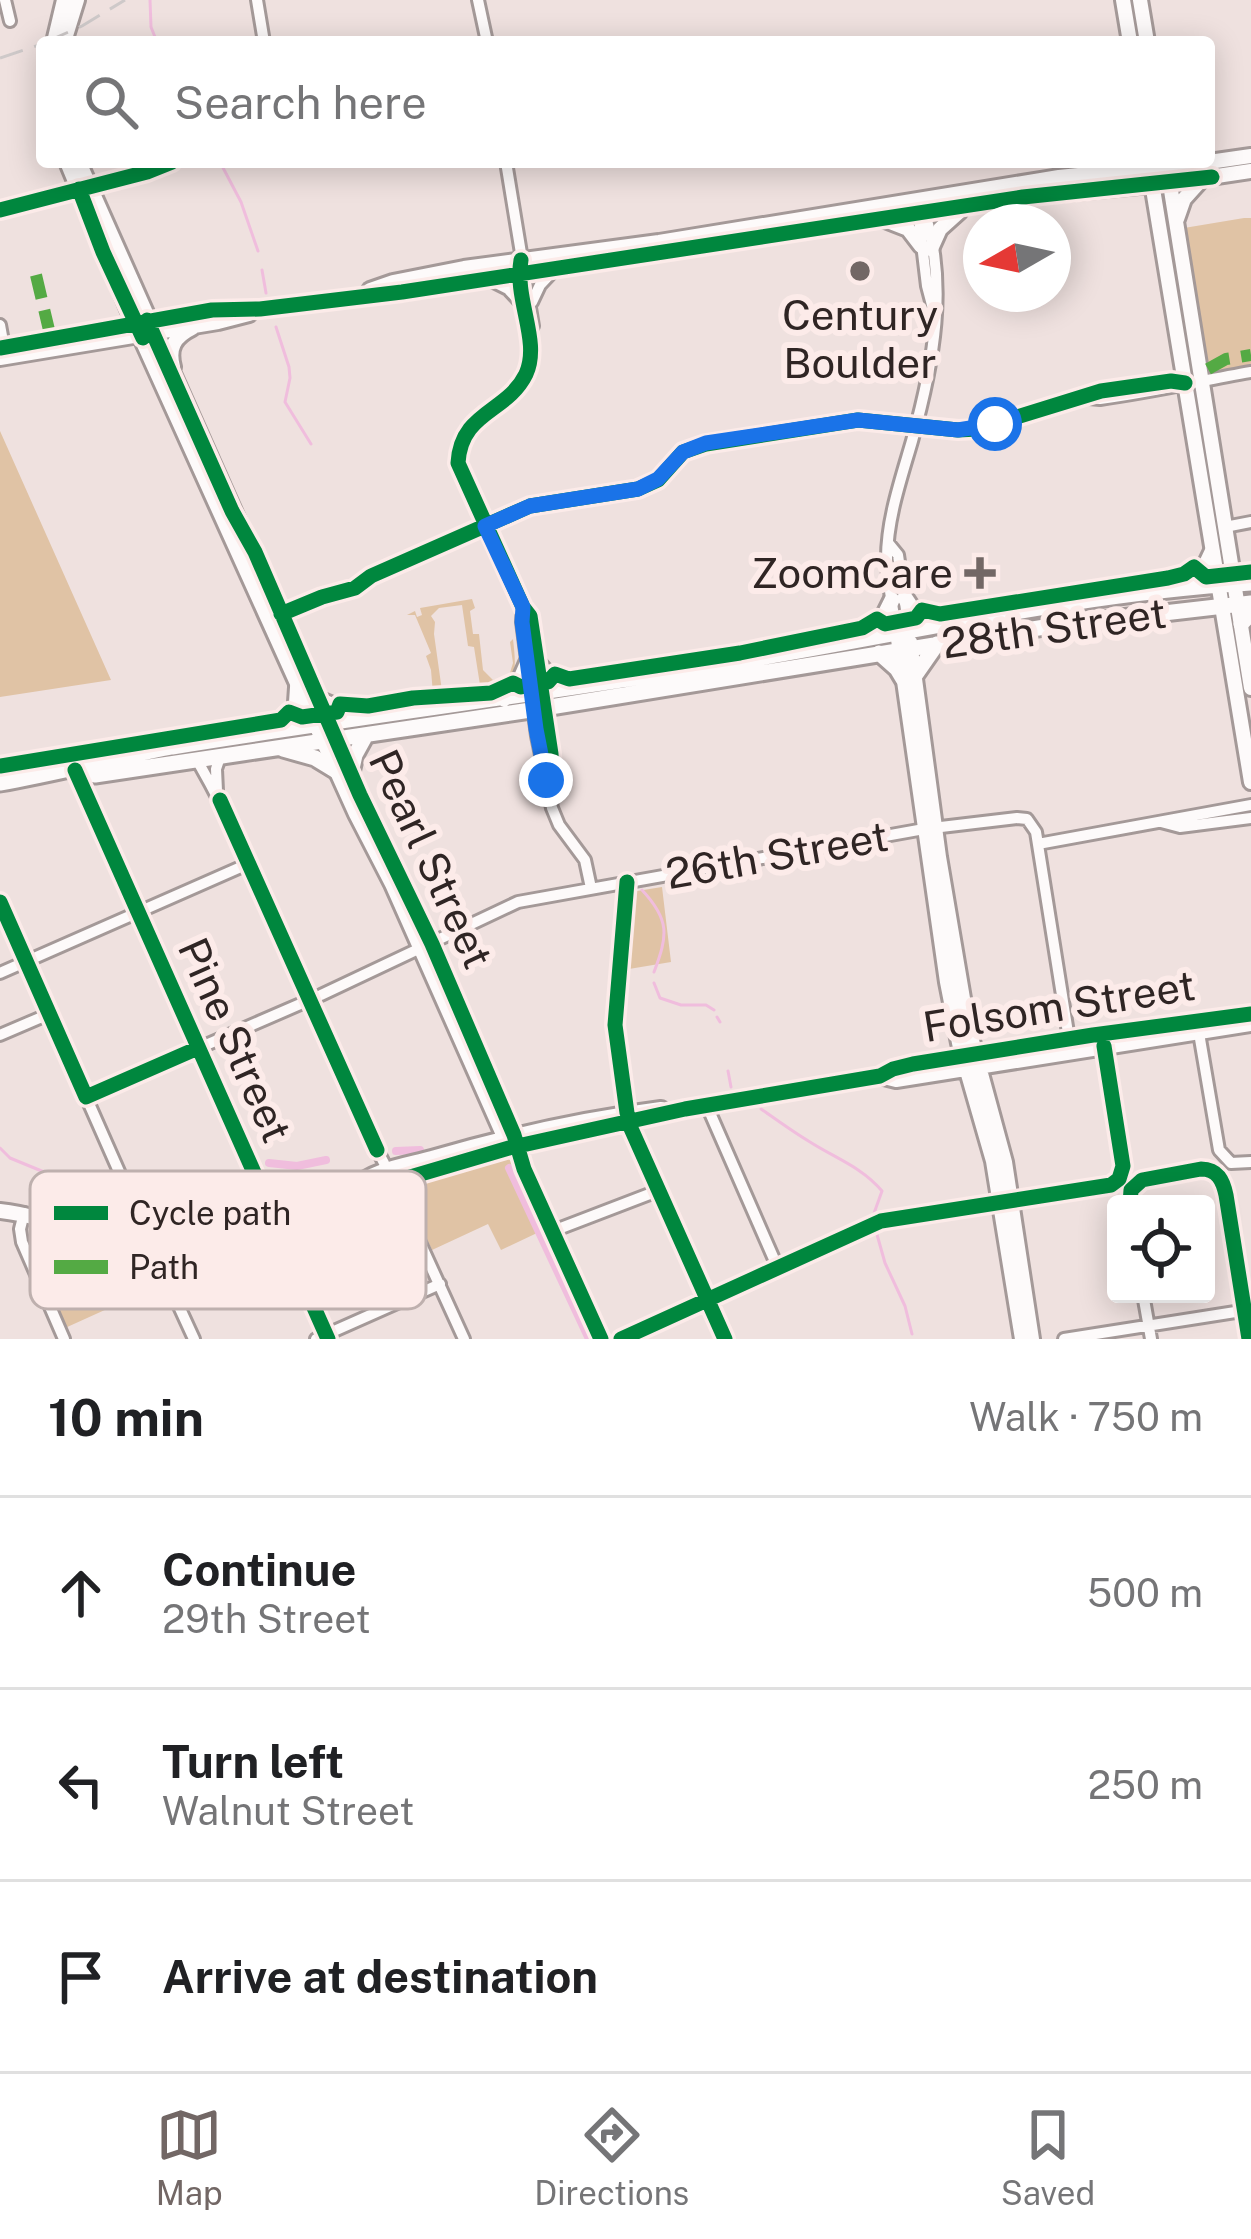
<!DOCTYPE html>
<html lang="en">
<head>
<meta charset="utf-8">
<style>
	body { margin:0; font-family:"Public Sans",sans-serif; background:#f2f2f2; color:#202124 }
	.controls { position:absolute; right:36px; bottom:36px; display:grid; overflow:hidden; border-radius:12px; box-shadow:0 6px 30px #0003 }
	.controls button { width:108px; height:108px; display:grid; place-items:center; padding:0; border:0; border-bottom:3px solid #e0e0e0; background:#fff; color:#202124; font:60px sans-serif }
	.compass { position:absolute; left:963px; top:204px; width:108px; height:108px; border-radius:50%; background:#fff; box-shadow:0 6px 30px #0003; rotate:261deg }
	.stop { position:absolute; width:36px; height:36px; margin:-27px; border:9px solid #1a73e8; border-radius:50%; background:#fff }
	.stop.end { background:#1a73e8; border-color:#fff; box-shadow:0 3px 12px #0008 }
	.list { margin:0; padding:0; list-style:none }
	h2 { display:flex; justify-content:space-between; align-items:center; height:156px; margin:0; padding:0 48px; font-size:51px }
	h2 small { font-size:39px; font-weight:400; color:#757577 }
	.list li { display:grid; grid-template-columns:78px 1fr auto; gap:36px; align-items:center; box-sizing:border-box; height:192px; padding:0 48px; border-top:3px solid #e0e0e0 }
	.list b { display:block; font-size:45px; white-space:nowrap }
	.list p { margin:0; font-size:39px; white-space:nowrap; color:#757577 }
	.list em { font-size:39px; font-style:normal; color:#757577 }
	.icon { flex:none; width:66px; height:66px; fill:none; stroke:currentColor; stroke-width:2; stroke-linecap:round; stroke-linejoin:round }
	.map { position:relative; flex:none; width:1251px; height:1339px; overflow:hidden }
	.search { position:absolute; background:#fff; box-shadow:0 6px 30px #0003; left:36px; right:36px; top:36px; height:132px; display:flex; align-items:center; gap:30px; box-sizing:border-box; padding:0 42px; border-radius:12px; color:#757577; font-size:45px }
	.sheet { height:732px; background:#fff }
	nav { display:flex; justify-content:space-around; align-items:center; box-sizing:border-box; height:168px; border-top:3px solid #e0e0e0; background:#fff; font-size:33px; color:#757577 }
	nav a { display:grid; justify-items:center; gap:6px }
	nav .on { color:#726765 }
	.map>svg:first-child { display:block }
	.green { fill:#e0c3a5 }
	.lines { fill:none; stroke-linecap:round; stroke-linejoin:round }
	.stream { stroke:#f0bddd; stroke-width:3 }
	.canal { stroke:#f0bddd; stroke-width:8 }
	.minor-casing { stroke:#a49998; stroke-width:16 }
	.major-casing { stroke:#a49998; stroke-width:20 }
	.highway-casing { stroke:#a49998; stroke-width:21 }
	.minor { stroke:#fdfafa; stroke-width:10 }
	.major { stroke:#fdfafa; stroke-width:14 }
	.highway { stroke:#fdfafa; stroke-width:15 }
	.rail { stroke:#cec9c9; stroke-width:3; stroke-dasharray:24 12; stroke-linecap:butt }
	.quiet { stroke:#54aa44; stroke-width:12; stroke-dasharray:24 12; stroke-linecap:butt }
	.cycleway-casing { stroke:#fcebe9; stroke-width:22 }
	.cycleway { stroke:#00873e; stroke-width:15 }
	.route { stroke:#1a73e8; stroke-width:15 }
	.poi-dot { fill:#726765; stroke:#fcebe9; stroke-width:4.5 }
	.labels { text-anchor:middle; stroke-width:12; stroke-linejoin:round; paint-order:stroke }
	.poi-label { font-size:42px; fill:#2f2524; stroke:#fcebe9 }
	.street-label { font-size:42px; fill:#2f2524; stroke:#fcebe9 }
	.key { fill:#fcebe9; stroke:#beb0ae; stroke-width:3 }
	.key-label { font-size:33px; fill:#2f2524 }
</style>
</head>
<body>
<div class="map">
<svg width="1251" height="1339" viewBox="0 0 1251 1339">
	<rect width="100%" height="100%" fill="#efe1df"/>
	<path class="green" d="M1244,218H1251V368L1207,374L1184,228Z
		M0,431L111,680L0,697Z
		M472,599L475,608L470,611L473,634H479L483,670L493,680L509,676L513,663L510,642L513,639C517,674 518,693 477,691L476,686L480,685L474,647L468,646L462,605L439,608L431,616L435,622L434,634L442,691L465,689L468,692L433,694L431,670L426,656L431,653L415,615H407L415,611L417,617L422,615L420,608Z
		M662,887L671,962L629,969L637,891Z
		M504,1156L511,1161L541,1229L537,1233L501,1250L488,1224L432,1250L407,1195L408,1185Z
		M100,1293L107,1309L65,1328L58,1311Z"/>
	<g class="lines">
		<path class="stream" d="M150,0L151,27L157,42
			M220,162L241,202L258,251
			M262,270L266,293
			M276,327L289,367L290,378L285,402L311,444
			M642,890C670,920 668,935 654,972
			M654,983L660,998L681,1005H706L714,1010
			M717,1017L720,1022
			M728,1071L731,1087
			M761,1109C777,1120 793,1132 810,1142C835,1158 862,1167 882,1191L873,1216
			M0,1148L10,1158L100,1195L120,1196
			M195,1182L238,1174
			M139,1192L186,1183
			M876,1231L885,1263L905,1306L912,1334"/>
		<path class="canal" d="M396,1151L420,1150
			M269,1163L297,1166L326,1160
			M509,1168L589,1339"/>
		<defs>
			<path id="minor" d="M5,0L10,21
				M257,0L264,42
				M478,0L487,42
				M506,162L533,326
				M0,210L147,172L172,162
				M918,211L927,286L932,305
				M520,269C517,304 540,342 526,374C508,413 461,411 458,463L523,607L530,616L551,754L552,776L549,787
				M490,280L508,289L520,302
				M532,302L540,285L554,270
				M0,325L4,347
				M1089,398L1100,399C1151,392 1200,381 1251,372
				M485,526L530,506L638,489L658,480L683,452L706,444L858,420L958,430L978,429L1101,391L1171,381L1185,383
				M1225,527L1251,522
				M889,544L898,555L909,630
				M523,607L522,622L537,736L552,808L559,825L585,860L591,888
				M897,632C893,608 887,583 887,558C887,519 901,479 912,441C933,366 950,281 922,205
				M197,760C271,889 314,1032 384,1163L386,1172
				M75,770L328,1339
				M217,791L216,769L220,757
				M1161,822L1180,827L1251,818
				M1038,844L1251,805
				M0,902L136,1210L153,1240L164,1250
				M0,973L250,863
				M1199,1033L1219,1150L1231,1163L1251,1162
				M0,1035L49,1014
				M86,1097L321,995L518,902L924,829L1017,818L1027,819L1036,832L1069,1039
				M707,1106L777,1266
				M627,1113L615,1025L627,882
				M629,1124L725,1339
				M518,1145L524,1169L601,1339
				M393,1181L390,1183L395,1196L402,1203L464,1339
				M1130,1204L1131,1190L1142,1180L1201,1169C1218,1169 1223,1181 1226,1195L1249,1339
				M24,1213L20,1229L22,1242L64,1339
				M553,1231L660,1190
				M125,1246L139,1230L136,1214
				M146,1249L171,1289L194,1339
				M169,1280L170,1264L187,1250
				M1143,1294L1151,1339
				M316,1339L440,1284
				M621,1339L881,1221L1111,1185L1119,1179L1123,1166L1104,1046L1108,1043
				M1064,1339L1248,1310"/>
			<path id="major" d="M1123,0L1130,42
				M1140,0L1147,42
				M54,42L64,0
				M64,42L77,0
				M67,162L128,309L356,814L392,884L509,1148
				M79,162L360,795L432,944L518,1145
				M1209,162L1251,156
				M1151,177L1251,782
				M1169,178L1251,688
				M1177,219L1184,199L1202,179
				M885,220L908,229L921,246
				M931,249L940,229L960,211
				M370,290L393,282L464,268L659,242L1059,177L1207,162
				M0,348L212,310L260,309L402,292L1023,197L1170,183L1251,171
				M0,358L218,322L249,314
				M173,367C168,348 174,337 192,328
				M897,632L947,982L959,1043L993,1161L1022,1339
				M910,642L939,857L967,1022L1005,1162L1032,1339
				M880,1076L896,1080L1251,1024
				M354,1188L390,1183L509,1148L685,1109L880,1076L893,1069L913,1064L1093,1035L1251,1014
				M0,1211C47,1216 80,1236 125,1246C208,1265 281,1219 354,1188C373,1169 407,1165 432,1158C507,1136 583,1119 661,1109"/>
			<path id="highway" d="M1188,588L1202,573L1212,552
				M905,598L913,610L933,626
				M1241,624L1251,614
				M874,636L892,600
				M879,653L897,669L903,679
				M538,664L551,679L571,687
				M914,677L937,644
				M504,699L518,685L528,662
				M319,700L343,710L355,719
				M287,729L296,710L298,680
				M283,749L315,758L338,772
				M75,770L95,775L544,708L1051,626L1251,603
				M351,773L355,755L366,735
				M0,783C58,773 113,758 172,747C363,716 556,692 748,660C914,632 1082,593 1251,583"/>
		</defs>
		<use href="#minor" class="minor-casing"/>
		<use href="#major" class="major-casing"/>
		<use href="#highway" class="highway-casing"/>
		<use href="#minor" class="minor"/>
		<use href="#major" class="major"/>
		<use href="#highway" class="highway"/>
		<path class="rail" d="M46,42L82,26L125,0
			M0,58L42,44"/>
		<path class="quiet" d="M36,275L49,330
			M1208,369L1226,359L1251,355"/>
		<defs>
			<path id="cycleway" d="M79,189L103,252L143,338
				M0,210L147,172L172,162
				M521,260C514,300 541,341 526,374C507,413 461,411 458,463L523,607L530,616L551,754L552,776L549,787
				M147,320L232,511L255,552L360,795L432,944L514,1135L524,1169L601,1339
				M0,348L212,310L260,309L402,292L1023,197L1212,177
				M281,614L322,597L355,588L371,576L530,506L638,489L658,480L683,452L706,444L858,420L958,430L978,429L1101,391L1171,381L1185,383
				M0,766L281,720L289,712L302,717L337,712L340,704L368,706L413,698L491,693L513,683L521,687L548,682L555,674L569,679L740,653L862,628L877,619L885,624L916,618L922,610L940,614L1168,578L1184,574L1194,567L1206,577L1251,572
				M75,770L328,1339
				M220,800L377,1150
				M0,902L86,1097L198,1048
				M627,1113L615,1025L627,882
				M629,1124L725,1339
				M354,1188L390,1183L509,1148L685,1109L880,1076L893,1069L913,1064L1093,1035L1251,1014
				M1130,1204L1131,1190L1142,1180L1201,1169C1218,1169 1223,1181 1226,1195L1249,1339
				M621,1339L881,1221L1111,1185L1119,1179L1123,1166L1104,1046"/>
		</defs>
		<use href="#cycleway" class="cycleway-casing"/>
		<use href="#cycleway" class="cycleway"/>
	</g>
	<g class="lines">
		<path class="route" d="M546,780L536,729L522,622L523,607L485,526L530,506L638,489L658,479L683,452L706,443L858,420L958,430L995,424"/>
	</g>
	<g class="poi-dot">
		<circle cx="860" cy="271" r="12"/>
		<path d="M974 555h12v12h12v12h-12v12h-12v-12h-12v-12h12z"/>
	</g>
	<g class="labels">
		<g class="poi-label">
			<text x="860" y="330">Century<tspan x="860" dy="48">Boulder</tspan></text>
			<text x="953" y="588" text-anchor="end">ZoomCare</text>
		</g>
		<g class="street-label">
			<text transform="translate(1054 628) rotate(-8)" y="15">28th Street</text>
			<text transform="translate(777 855) rotate(-10)" y="15">26th Street</text>
			<text transform="translate(431 859) rotate(65)" y="15">Pearl Street</text>
			<text transform="translate(1059 1006) rotate(-9)" y="15">Folsom Street</text>
			<text transform="translate(235 1040) rotate(66)" y="15">Pine Street</text>
		</g>
	</g>
	<rect x="30" y="1171" width="396" height="138" rx="18" class="key"/>
	<rect x="54" y="1206" width="54" height="14" fill="#00873e"/>
	<rect x="54" y="1260" width="54" height="14" fill="#54aa44"/>
	<g class="key-label">
		<text x="129" y="1225">Cycle path</text>
		<text x="129" y="1279">Path</text>
	</g>
</svg>
<div class="controls">
<button><svg class="icon" aria-label="locate" viewBox="0 0 24 24"><circle cx="12" cy="12" r="6"/><path d="M12 2v4M12 18v4M2 12h4M18 12h4"/></svg></button>
</div>
<svg class="compass" viewBox="-18 -18 36 36"><path d="M0-13l5 13h-10z" fill="#e53935"/><path d="M0 13l5-13h-10z" fill="#757577"/></svg>
<div class="stop" style="left:995px;top:424px"></div>
<div class="stop end" style="left:546px;top:780px"></div>
<div class="search"><svg class="icon" aria-label="search" viewBox="0 0 24 24"><circle cx="10" cy="10" r="6"/><path d="M15 15l6 6"/></svg>Search here</div>
</div>
<section class="sheet">
<h2>10 min<small>Walk · 750 m</small></h2>
<ul class="list">
<li><svg class="icon" aria-label="ahead" viewBox="0 0 24 24"><path d="M12 20V5M6 11l6-6 6 6"/></svg><div><b>Continue</b><p>29th Street</p></div><em>500 m</em></li>
<li><svg class="icon" aria-label="left" viewBox="0 0 24 24"><path d="M17 20v-9H6M10 6l-5 5 5 5"/></svg><div><b>Turn left</b><p>Walnut Street</p></div><em>250 m</em></li>
<li><svg class="icon" aria-label="arrive" viewBox="0 0 24 24"><path d="M6 21V4h12l-3 4 3 4H6"/></svg><div><b>Arrive at destination</b></div></li>
</ul>
</section>
<nav>
<a class="on"><svg class="icon" aria-label="map" viewBox="0 0 24 24"><path d="M3 6l6-2 6 2 6-2v14l-6 2-6-2-6 2zM9 4v14M15 6v14"/></svg>Map</a>
<a><svg class="icon" aria-label="directions" viewBox="0 0 24 24"><path d="M12 3l9 9-9 9-9-9zM9 14v-3h6M13 9l2 2-2 2"/></svg>Directions</a>
<a><svg class="icon" aria-label="saved" viewBox="0 0 24 24"><path d="M7 4h10v16l-5-4-5 4z"/></svg>Saved</a>
</nav>
</body>
</html>
